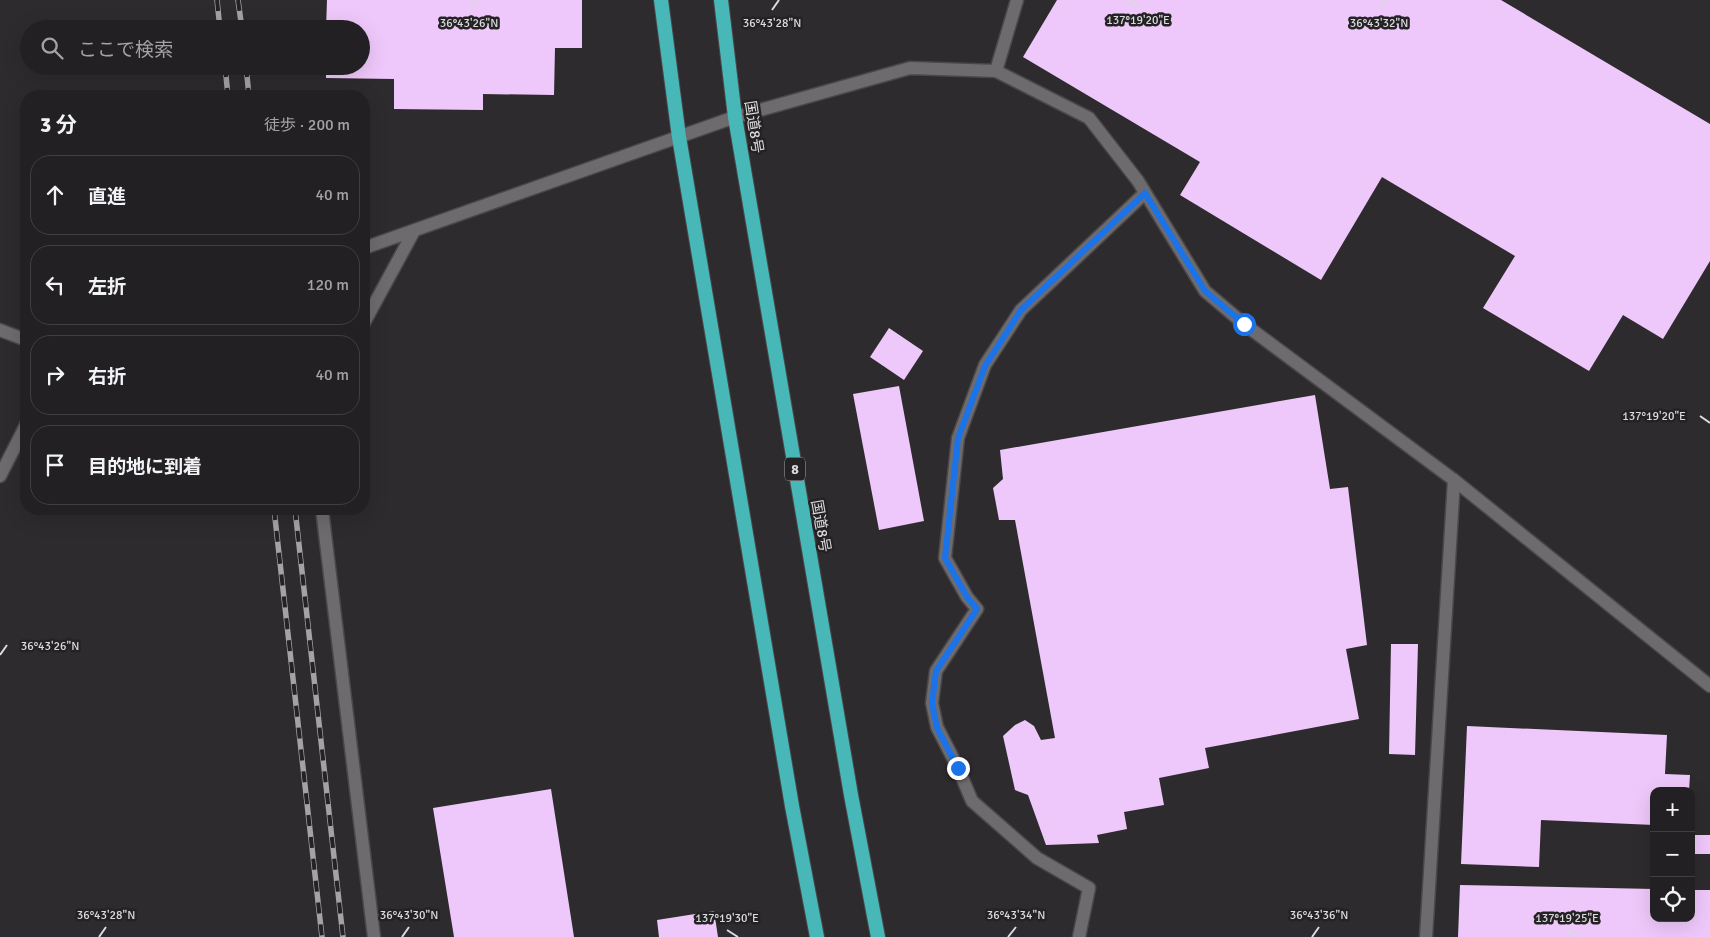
<!DOCTYPE html>
<html lang="ja">
<head>
<meta charset="utf-8">
<style>
	body { margin:0; font-family:Signika,"Noto Sans JP",sans-serif; background:#2e2d2f; color:#f1f3f6 }
	.controls { position:absolute; right:15px; bottom:15px; display:grid; overflow:hidden; border-radius:10px; box-shadow:0 5px 20px #0002 }
	.controls button { width:45px; height:45px; display:grid; place-items:center; padding:0; border:0; border-bottom:1px solid #3f3e40; background:#222022; color:#f1f3f6; font:25px sans-serif }
	.stop { position:absolute; width:15px; height:15px; margin:-11px; border:4px solid #1a73e8; border-radius:50%; background:#fff }
	.stop.end { background:#1a73e8; border-color:#fff; box-shadow:0 1px 5px #0008 }
	.list { margin:0; padding:0; list-style:none }
	h2 { display:flex; justify-content:space-between; align-items:center; height:65px; margin:0; padding:0 20px; font-size:21px }
	h2 small { font-size:16px; font-weight:400; color:#a2a3a5 }
	.list li { display:grid; grid-template-columns:32px 1fr auto; gap:15px; align-items:center; box-sizing:border-box; height:80px; margin:0 10px 10px; padding:0 10px; border:1px solid #3f3e40; border-radius:20px }
	.list b { display:block; font-size:19px; white-space:nowrap }
	.list em { font-size:16px; font-style:normal; color:#a2a3a5 }
	.icon { flex:none; width:28px; height:28px; fill:none; stroke:currentColor; stroke-width:2; stroke-linecap:round; stroke-linejoin:round }
	.map { position:relative; flex:none; width:1710px; height:937px; overflow:hidden }
	.search { position:absolute; background:#222022; box-shadow:0 5px 20px #0002; left:20px; top:20px; width:350px; height:55px; display:flex; align-items:center; gap:12px; box-sizing:border-box; padding:0 18px; border-radius:28px; color:#a2a3a5; font-size:19px }
	.panel { position:absolute; background:#222022; box-shadow:0 5px 20px #0002; left:20px; top:90px; width:350px; height:425px; border-radius:20px }
	.map>svg:first-child { display:block }
	.building { fill:#eec8fa }
	.lines { fill:none; stroke-linecap:round; stroke-linejoin:round }
	.minor-casing { stroke:#494749; stroke-width:15 }
	.tertiary-casing { stroke:#494749; stroke-width:15 }
	.trunk-casing { stroke:#494749; stroke-width:16 }
	.minor { stroke:#6e6b6f; stroke-width:12 }
	.tertiary { stroke:#6e6b6f; stroke-width:12 }
	.trunk { stroke:#48b7b8; stroke-width:14 }
	.rail-casing { stroke:#a4a2a5; stroke-width:5.5 }
	.rail { stroke:#242224; stroke-width:4; stroke-dasharray:11; stroke-linecap:butt }
	.route { stroke:#1a73e8; stroke-width:6 }
	.ticks { fill:none; stroke:#dbdadc; stroke-width:2 }
	.labels { text-anchor:middle; stroke-width:5; stroke-linejoin:round; paint-order:stroke }
	.shield { fill:#242224; stroke:#a4a3a5; stroke-width:1 }
	.shield-label { font-size:14px; font-weight:bold; fill:#dbdadc }
	.street-label { font-size:15px; fill:#dbdadc; stroke:#242224 }
	.ticks-label { font-size:12px; text-anchor:middle; fill:#dbdadc; stroke:#242224; stroke-width:5; stroke-linejoin:round; paint-order:stroke }
</style>
</head>
<body>
<div class="map">
<svg width="1710" height="937" viewBox="0 0 1710 937">
	<rect width="100%" height="100%" fill="#2e2b2e"/>
	<path class="building" d="M327,0H582V48H555L554,95L483,94V110L394,109V79L326,78V66H361V29H326Z
		M1057,0H1501L1710,124V261L1663,339L1623,315L1589,371L1483,308L1515,256L1382,177L1321,280L1180,195L1200,162L1023,57Z
		M889,328L923,351L904,380L870,357Z
		M899,386L924,521L879,530L853,394Z
		M1315,395L1330,489L1348,487L1367,645L1346,649L1359,719L1205,748L1209,768L1159,778L1164,805L1124,812L1127,829L1097,835L1099,843L1046,845L1028,795L1015,790L1003,736L1015,725L1025,720L1034,726L1041,740L1055,738L1015,520H999L993,488L1003,479L1000,450Z
		M1391,644H1418L1415,755L1389,754Z
		M1467,726L1667,735L1665,774L1690,775L1689,791H1654V825L1541,820L1539,867L1461,864Z
		M551,789L574,937H454L433,808Z
		M1694,835H1710V854H1693Z
		M1460,885L1654,889V918H1691V890H1710V937H1458Z
		M714,911L718,937H659L657,920Z"/>
	<g class="lines">
		<defs>
			<path id="minor" d="M996,71L1017,0
				M364,248L735,117
				M364,323L414,231
				M0,330L26,340
				M1454,480L1710,686
				M322,509L374,937
				M1079,937L1089,888L1037,858L972,801L958,768L937,727L932,703L936,671L977,609L967,597L945,558L958,438L985,365L1021,310L1145,193"/>
			<path id="tertiary" d="M735,117L910,68L996,71L1089,118L1138,181L1205,291L1244,324L1454,480L1426,937
				M0,476L26,425"/>
			<path id="trunk" d="M661,0L679,137L792,806L817,937
				M721,0L735,117L851,795L878,937"/>
		</defs>
		<use href="#minor" class="minor-casing"/>
		<use href="#tertiary" class="tertiary-casing"/>
		<use href="#trunk" class="trunk-casing"/>
		<use href="#minor" class="minor"/>
		<use href="#tertiary" class="tertiary"/>
		<use href="#trunk" class="trunk"/>
		<defs>
			<path id="rail" d="M217,0L220,29
				M238,0L242,29
				M225,66L228,96
				M246,66L249,96
				M274,509L322,937
				M295,509L343,937"/>
		</defs>
		<use href="#rail" class="rail-casing"/>
		<use href="#rail" class="rail"/>
	</g>
	<g class="lines">
		<path class="route" d="M958,768L937,728L932,703L936,671L977,609L967,597L945,558L958,438L985,366L1021,310L1145,193L1205,291L1244,324"/>
	</g>
	<path class="ticks" d="M1128,0L1138,7M469,10L476,0M772,10L779,0M1379,10L1386,0M1700,416L1710,423M0,655L7,645M727,930L738,937M1567,930L1578,937M99,937L106,927M402,937L409,927M1008,937L1016,927M1312,937L1319,927"/>
	<g class="labels">
		<rect class="shield" x="785" y="457.5" width="20" height="23" rx="4"/>
		<g class="shield-label">
			<text x="795" y="474">8</text>
		</g>
		<g class="street-label">
			<text transform="translate(754 127) rotate(81)" y="5">国道8号</text>
			<text transform="translate(821 526) rotate(80)" y="5">国道8号</text>
		</g>
	</g>
	<g class="ticks-label">
		<text x="1138" y="24">137°19'20"E</text>
		<text x="469" y="27">36°43'26"N</text>
		<text x="772" y="27">36°43'28"N</text>
		<text x="1379" y="27">36°43'32"N</text>
		<text x="1654" y="420">137°19'20"E</text>
		<text x="50" y="650">36°43'26"N</text>
		<text x="106" y="919">36°43'28"N</text>
		<text x="409" y="919">36°43'30"N</text>
		<text x="1016" y="919">36°43'34"N</text>
		<text x="1319" y="919">36°43'36"N</text>
		<text x="727" y="922">137°19'30"E</text>
		<text x="1567" y="922">137°19'25"E</text>
	</g>
</svg>
<div class="controls">
<button>+</button>
<button>−</button>
<button><svg class="icon" aria-label="locate" viewBox="0 0 24 24"><circle cx="12" cy="12" r="6"/><path d="M12 2v4M12 18v4M2 12h4M18 12h4"/></svg></button>
</div>
<div class="stop" style="left:1244px;top:324px"></div>
<div class="stop end" style="left:958px;top:768px"></div>
<div class="search"><svg class="icon" aria-label="search" viewBox="0 0 24 24"><circle cx="10" cy="10" r="6"/><path d="M15 15l6 6"/></svg>ここで検索</div>
<section class="panel">
<h2>3 分<small>徒歩 · 200 m</small></h2>
<ul class="list">
<li><svg class="icon" aria-label="ahead" viewBox="0 0 24 24"><path d="M12 20V5M6 11l6-6 6 6"/></svg><div><b>直進</b></div><em>40 m</em></li>
<li><svg class="icon" aria-label="left" viewBox="0 0 24 24"><path d="M17 20v-9H6M10 6l-5 5 5 5"/></svg><div><b>左折</b></div><em>120 m</em></li>
<li><svg class="icon" aria-label="right" viewBox="0 0 24 24"><path d="M7 20v-9h11M14 6l5 5-5 5"/></svg><div><b>右折</b></div><em>40 m</em></li>
<li><svg class="icon" aria-label="arrive" viewBox="0 0 24 24"><path d="M6 21V4h12l-3 4 3 4H6"/></svg><div><b>目的地に到着</b></div></li>
</ul>
</section>
</div>
</body>
</html>
